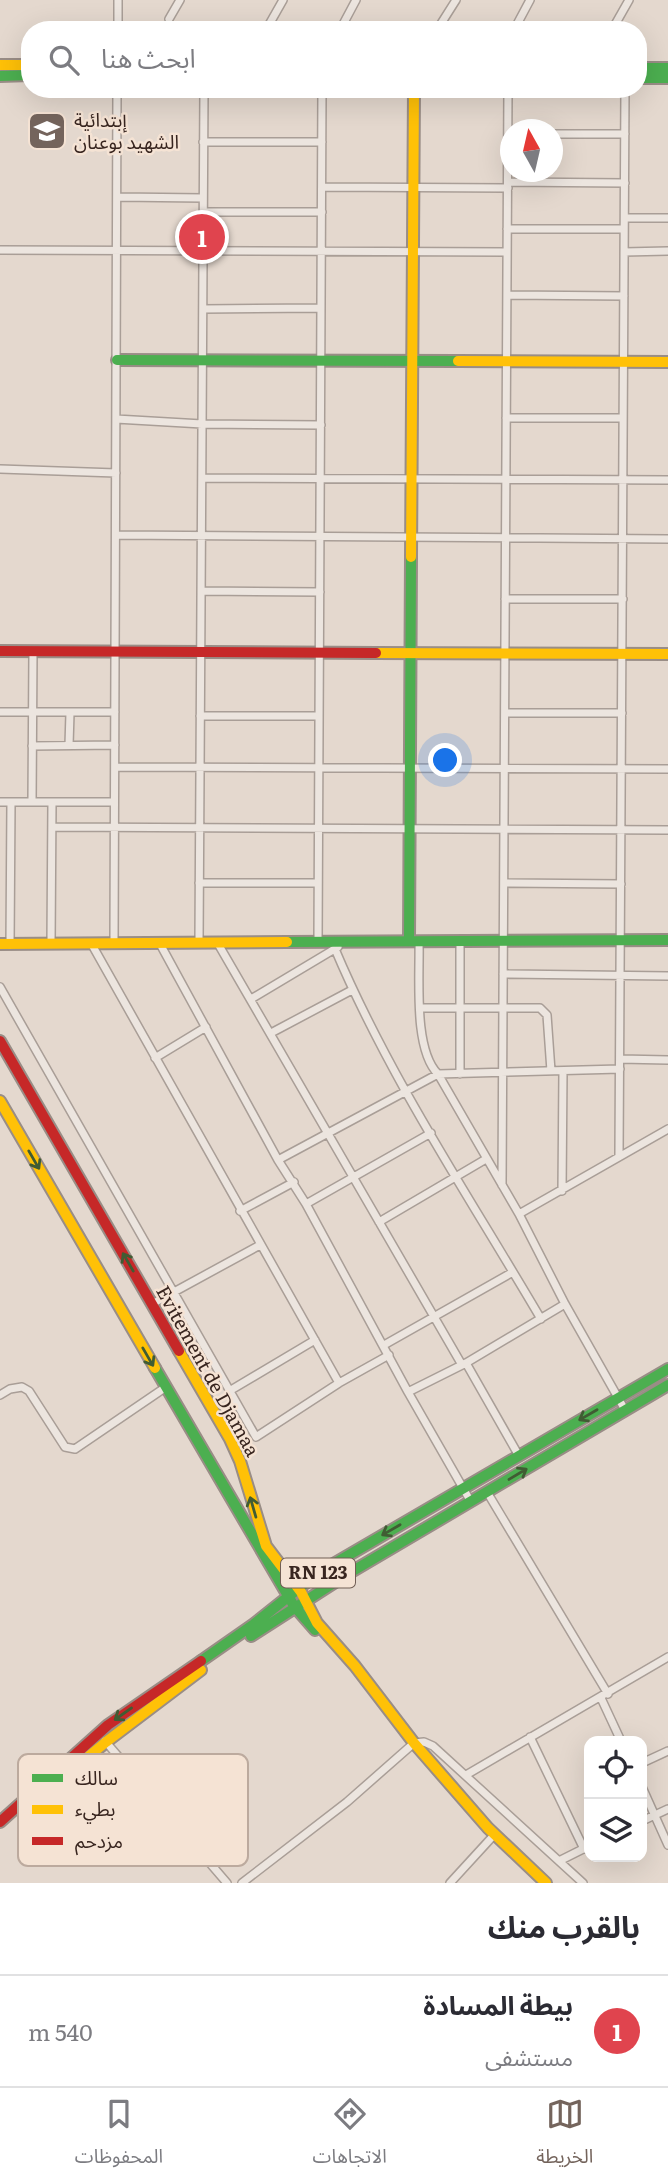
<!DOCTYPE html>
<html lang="ar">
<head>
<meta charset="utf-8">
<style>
	body { margin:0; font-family:Literata,"Noto Sans Arabic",serif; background:#f7f7f7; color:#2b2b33; direction:rtl }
	.controls { position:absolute; right:21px; bottom:21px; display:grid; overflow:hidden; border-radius:14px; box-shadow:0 7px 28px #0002 }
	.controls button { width:63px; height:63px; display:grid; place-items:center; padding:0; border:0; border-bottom:2px solid #e1e1e2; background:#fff; color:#2b2b33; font:35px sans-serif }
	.compass { position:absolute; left:500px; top:119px; width:63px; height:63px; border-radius:50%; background:#fff; box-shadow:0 7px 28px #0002; rotate:352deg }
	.you { position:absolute; left:446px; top:761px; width:24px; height:24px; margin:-18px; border:5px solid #fff; border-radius:50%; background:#1a73e8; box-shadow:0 0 0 10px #1a73e833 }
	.badge { display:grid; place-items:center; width:46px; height:46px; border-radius:50%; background:#74645c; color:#fff; font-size:23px; font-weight:700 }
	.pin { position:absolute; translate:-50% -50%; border:4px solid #fff; box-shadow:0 2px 7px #0006 }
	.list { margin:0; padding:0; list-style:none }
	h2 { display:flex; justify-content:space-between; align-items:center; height:91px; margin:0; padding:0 28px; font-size:30px }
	h2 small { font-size:23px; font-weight:400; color:#7c7c81 }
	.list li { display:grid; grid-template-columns:46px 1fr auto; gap:21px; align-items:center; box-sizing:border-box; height:112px; padding:0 28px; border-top:2px solid #e1e1e2 }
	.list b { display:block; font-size:26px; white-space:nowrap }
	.list p { margin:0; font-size:23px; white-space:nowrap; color:#7c7c81 }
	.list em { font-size:23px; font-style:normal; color:#7c7c81 }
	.icon { flex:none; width:38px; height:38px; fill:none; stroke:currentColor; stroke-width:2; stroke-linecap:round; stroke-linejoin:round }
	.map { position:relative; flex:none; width:668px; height:1883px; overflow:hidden; direction:ltr }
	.search { position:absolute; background:#fff; box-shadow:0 7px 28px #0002; left:21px; right:21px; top:21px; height:77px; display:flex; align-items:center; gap:18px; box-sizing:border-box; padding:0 24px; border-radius:28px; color:#7c7c81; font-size:26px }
	.sheet { height:203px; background:#fff }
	nav { display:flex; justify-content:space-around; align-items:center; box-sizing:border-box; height:98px; border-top:2px solid #e1e1e2; background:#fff; font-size:19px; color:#7c7c81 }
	nav a { display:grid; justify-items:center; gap:4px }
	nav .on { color:#74645c }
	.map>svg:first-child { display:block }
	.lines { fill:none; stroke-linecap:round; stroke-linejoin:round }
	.street-casing { stroke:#a99e97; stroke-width:10 }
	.fast-casing { stroke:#998d86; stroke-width:14 }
	.slow-casing { stroke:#998d86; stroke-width:14 }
	.jam-casing { stroke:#998d86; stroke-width:14 }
	.street { stroke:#ece5df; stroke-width:7 }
	.fast { stroke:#4caf50; stroke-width:10 }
	.slow { stroke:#ffc107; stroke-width:10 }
	.jam { stroke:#c62828; stroke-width:10 }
	.oneway { stroke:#405c33 }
	.labels { text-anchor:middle; stroke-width:5; stroke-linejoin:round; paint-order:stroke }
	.shield { fill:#f5e3d4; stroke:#715e55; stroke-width:2 }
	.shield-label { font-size:18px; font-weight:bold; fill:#38251f }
	.poi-label { font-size:19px; fill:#38251f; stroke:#f5e3d4; text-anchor:start }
	.street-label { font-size:19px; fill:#38251f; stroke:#f5e3d4 }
	.key { fill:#f5e3d4; stroke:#bcaa9e; stroke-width:2 }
	.key-label { font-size:19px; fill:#38251f }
</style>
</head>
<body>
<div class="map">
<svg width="668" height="1883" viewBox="0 0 668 1883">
	<rect width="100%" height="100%" fill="#e4d8ce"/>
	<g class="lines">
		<defs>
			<path id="street" d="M169,19L180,0
				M118,30V0
				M266,30L283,0
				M340,30L356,0
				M437,30L456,0
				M514,30L530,0
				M612,30L629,0
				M552,134H625
				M203,142H322
				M508,182L625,183
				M322,187L508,188
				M118,197L203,198
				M203,212H322
				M625,218H668
				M507,229H624
				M0,250L507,252
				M624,252L668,251
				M507,295L624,296
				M203,309L321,308
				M506,418H623
				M116,419L202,424L321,425
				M0,469L116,473
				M202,478L668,480
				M116,535L668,539
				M201,591L320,592
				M505,599H623
				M0,712H115
				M505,713H622
				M200,716H319
				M69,745L70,713
				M32,746L115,745
				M115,767L668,769
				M0,802H114
				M32,802L33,651
				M52,827L668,830
				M199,883H318
				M504,883L621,884
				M318,941L322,89
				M419,941C420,977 413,1049 438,1074L620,1069
				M460,941V1074
				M159,942L278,1160L306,1204L408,1392L471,1502
				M199,942L204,89
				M217,942L462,1365
				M51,943L52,802
				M91,943L339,1383
				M114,943L117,89
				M10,945L11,802
				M335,949C390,1079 470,1198 541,1319
				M503,974L668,976
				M0,987L256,1437L339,1383L389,1355
				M251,999L338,947
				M421,1008H540L547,1015L551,1071
				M271,1033L352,990
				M155,1058L206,1027
				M620,1059L668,1060
				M619,1156L625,89
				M278,1160L438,1074L519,1214L565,1304L625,1410
				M502,1185L508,89
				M562,1191L563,1071
				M306,1204L431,1133
				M240,1211L294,1182
				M519,1214L668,1129
				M379,1222L486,1159
				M152,1304L260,1245
				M384,1345L513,1272
				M466,1363L519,1456
				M231,1390L315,1340
				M408,1392L466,1363L565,1304
				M0,1395L10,1389L22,1387L29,1391L65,1447L75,1449L166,1387
				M487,1492L608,1694
				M601,1698L621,1741
				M530,1737L584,1849
				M105,1741L227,1883
				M642,1763L668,1751
				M466,1775L668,1657
				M642,1787L668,1845
				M642,1821L668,1809
				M559,1861L589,1846
				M242,1883L347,1802L414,1743L424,1742L433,1746L583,1883
				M450,1883L494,1835"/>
			<path id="fast" d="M638,68H668
				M0,76L30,75
				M638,78H668
				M117,360L458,361
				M409,941L411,557
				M287,942L668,940
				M155,1368L294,1606L315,1630
				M251,1636L346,1575L668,1385
				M201,1661L254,1624L318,1573L668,1369"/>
			<path id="slow" d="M0,65H30
				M458,361L668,362
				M411,557L414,89
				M376,653L668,654
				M0,944L287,942
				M0,1101L155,1368
				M179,1351L230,1439L240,1461L266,1546L301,1592L317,1623L355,1666L414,1743L488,1828L546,1883
				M48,1790L106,1742L201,1670"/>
			<path id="jam" d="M0,651L376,653
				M0,1041L179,1351
				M0,1822L108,1725L201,1661"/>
		</defs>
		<use href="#street" class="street-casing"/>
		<use href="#fast" class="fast-casing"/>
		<use href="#slow" class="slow-casing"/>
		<use href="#jam" class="jam-casing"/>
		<use href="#street" class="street"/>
		<use href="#fast" class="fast"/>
		<use href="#slow" class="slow"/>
		<use href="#jam" class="jam"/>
	</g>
	<defs><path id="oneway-shaft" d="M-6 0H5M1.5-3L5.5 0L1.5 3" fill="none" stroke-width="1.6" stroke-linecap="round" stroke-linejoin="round" transform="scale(1.75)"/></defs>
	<g class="oneway">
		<use href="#oneway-shaft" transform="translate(34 1160) rotate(60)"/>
		<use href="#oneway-shaft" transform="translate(128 1262) rotate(-120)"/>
		<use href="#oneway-shaft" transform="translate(148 1357) rotate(60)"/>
		<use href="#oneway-shaft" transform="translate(588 1415) rotate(150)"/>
		<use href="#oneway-shaft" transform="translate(518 1474) rotate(-31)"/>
		<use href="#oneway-shaft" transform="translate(253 1507) rotate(-106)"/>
		<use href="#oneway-shaft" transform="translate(391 1530) rotate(150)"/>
		<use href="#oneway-shaft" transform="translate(123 1714) rotate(145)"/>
	</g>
	<defs>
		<symbol id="school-square" viewBox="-11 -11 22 22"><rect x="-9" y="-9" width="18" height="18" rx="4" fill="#74645c" stroke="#f5e3d4"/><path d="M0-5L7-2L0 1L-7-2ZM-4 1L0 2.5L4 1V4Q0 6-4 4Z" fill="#fff"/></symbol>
	</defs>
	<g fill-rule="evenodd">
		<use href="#school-square" x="25" y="109" width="44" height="44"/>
	</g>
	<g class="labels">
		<rect class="shield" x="281" y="1558.5" width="74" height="29" rx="5"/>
		<g class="shield-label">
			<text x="318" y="1579">RN 123</text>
		</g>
		<g class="poi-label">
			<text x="74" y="127">إبتدائية<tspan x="74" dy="22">الشهيد بوعنان</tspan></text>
		</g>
		<g class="street-label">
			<text transform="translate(208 1371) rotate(61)" y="7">Evitement de Djamaa</text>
		</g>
	</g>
	<rect x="18" y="1754" width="230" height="112" rx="10" class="key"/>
	<rect x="32" y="1774" width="31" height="8" fill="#4caf50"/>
	<rect x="32" y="1805" width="31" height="9" fill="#ffc107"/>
	<rect x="32" y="1837" width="31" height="8" fill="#c62828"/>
	<g class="key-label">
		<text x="75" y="1785">سالك</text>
		<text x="75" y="1816">بطيء</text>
		<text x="75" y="1848">مزدحم</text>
	</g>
</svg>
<div class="controls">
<button><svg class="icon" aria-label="locate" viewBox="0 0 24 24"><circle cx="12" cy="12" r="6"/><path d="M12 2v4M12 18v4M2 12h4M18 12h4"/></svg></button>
<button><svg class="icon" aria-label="layers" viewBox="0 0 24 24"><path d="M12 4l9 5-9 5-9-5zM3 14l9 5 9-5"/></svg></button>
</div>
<svg class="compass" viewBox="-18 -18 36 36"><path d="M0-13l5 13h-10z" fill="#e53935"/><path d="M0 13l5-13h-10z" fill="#7c7c81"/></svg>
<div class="you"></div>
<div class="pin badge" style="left:202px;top:237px;background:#e0444e">1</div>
<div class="search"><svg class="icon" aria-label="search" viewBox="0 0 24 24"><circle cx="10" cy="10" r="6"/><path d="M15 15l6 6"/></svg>ابحث هنا</div>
</div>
<section class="sheet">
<h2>بالقرب منك<small></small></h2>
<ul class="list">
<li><span class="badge" style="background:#e0444e">1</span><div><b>بيطة المسادة</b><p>مستشفى</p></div><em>540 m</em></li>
</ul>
</section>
<nav>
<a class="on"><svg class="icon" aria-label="map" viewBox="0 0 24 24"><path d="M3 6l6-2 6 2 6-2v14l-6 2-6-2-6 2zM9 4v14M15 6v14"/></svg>الخريطة</a>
<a><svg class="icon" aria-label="directions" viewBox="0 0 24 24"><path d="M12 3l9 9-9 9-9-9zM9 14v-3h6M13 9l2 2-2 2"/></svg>الاتجاهات</a>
<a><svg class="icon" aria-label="saved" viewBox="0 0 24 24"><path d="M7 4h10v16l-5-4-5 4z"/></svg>المحفوظات</a>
</nav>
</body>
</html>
